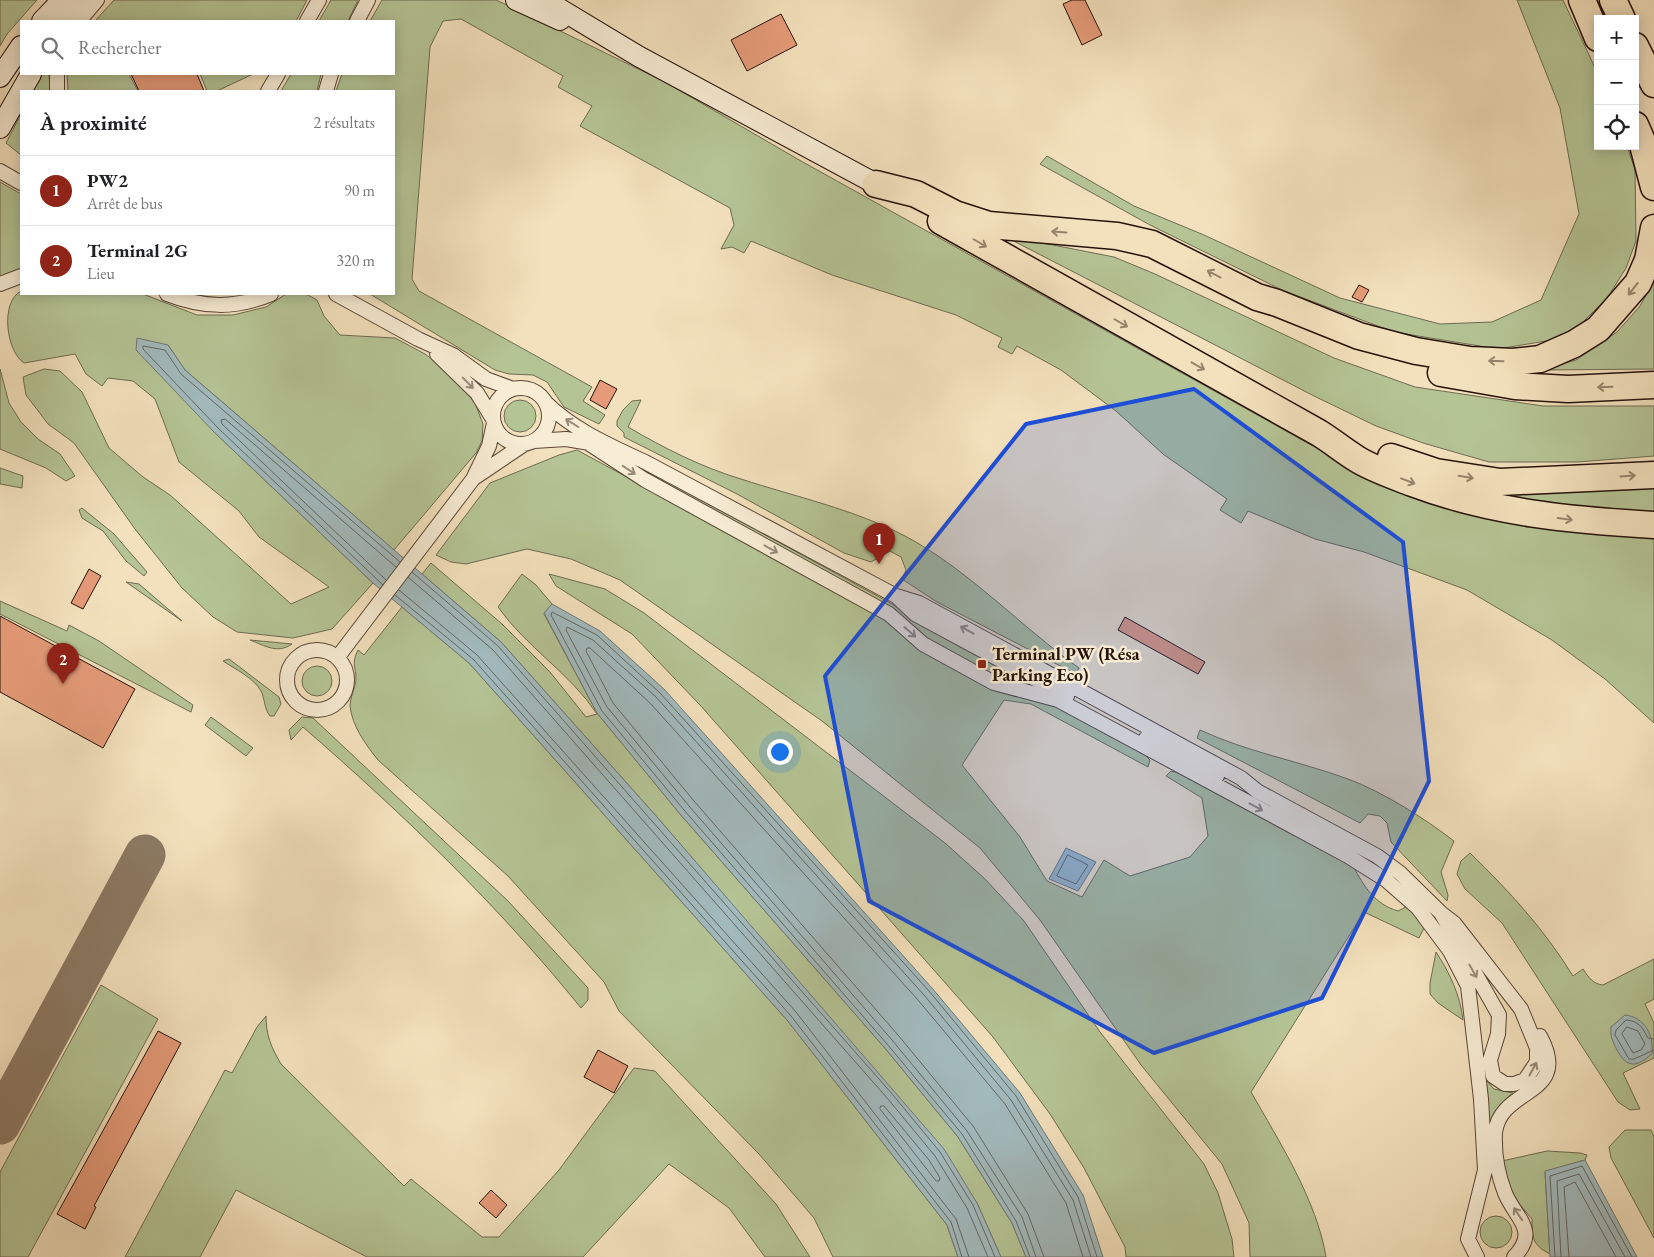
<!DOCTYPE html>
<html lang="fr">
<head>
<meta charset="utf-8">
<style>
	body { margin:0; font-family:"EB Garamond",serif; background:#f6f6f6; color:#202124 }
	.controls { position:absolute; right:15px; top:15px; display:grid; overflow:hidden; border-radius:0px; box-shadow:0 2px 12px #0003 }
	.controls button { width:45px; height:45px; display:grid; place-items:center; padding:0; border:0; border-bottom:1px solid #e0e0e0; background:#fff; color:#202124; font:25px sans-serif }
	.you { position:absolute; left:779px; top:751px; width:18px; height:18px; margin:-12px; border:4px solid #fff; border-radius:50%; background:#1a73e8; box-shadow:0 0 0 8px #1a73e833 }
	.badge { display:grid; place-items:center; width:32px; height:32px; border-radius:50%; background:#8f2418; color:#fff; font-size:16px; font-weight:700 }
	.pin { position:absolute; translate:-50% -41px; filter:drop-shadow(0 1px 2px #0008) }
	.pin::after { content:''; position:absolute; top:26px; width:18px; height:15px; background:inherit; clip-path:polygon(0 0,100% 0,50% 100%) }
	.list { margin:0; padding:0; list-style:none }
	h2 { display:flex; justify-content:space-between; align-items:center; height:65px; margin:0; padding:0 20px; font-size:21px }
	h2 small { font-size:16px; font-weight:400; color:#757577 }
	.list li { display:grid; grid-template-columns:32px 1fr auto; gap:15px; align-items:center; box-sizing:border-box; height:70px; padding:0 20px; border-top:1px solid #e0e0e0 }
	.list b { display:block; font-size:19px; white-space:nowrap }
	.list p { margin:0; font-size:16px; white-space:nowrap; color:#757577 }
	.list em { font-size:16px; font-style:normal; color:#757577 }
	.icon { flex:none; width:28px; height:28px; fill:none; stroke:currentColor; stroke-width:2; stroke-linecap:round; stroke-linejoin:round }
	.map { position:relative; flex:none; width:1654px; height:1257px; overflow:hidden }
	.search { position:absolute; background:#fff; box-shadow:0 2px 12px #0003; left:20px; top:20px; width:375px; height:55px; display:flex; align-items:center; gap:12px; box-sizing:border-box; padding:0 18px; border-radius:0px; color:#757577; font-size:19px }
	.panel { position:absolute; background:#fff; box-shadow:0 2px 12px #0003; left:20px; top:90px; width:375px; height:205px; border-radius:0px }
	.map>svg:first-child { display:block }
	.green { fill:#b5c495; stroke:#6e6b50 }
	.water { fill:#a2babd; stroke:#707775 }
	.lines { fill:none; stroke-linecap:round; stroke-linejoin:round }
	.shore { stroke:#646664; stroke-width:1 }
	.taxiway { stroke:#8c7a64; stroke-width:41 }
	.building { fill:#e59b79; stroke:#26120a }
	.street-casing { stroke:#594637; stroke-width:16 }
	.secondary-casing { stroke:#26120a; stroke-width:22 }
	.highway-casing { stroke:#26120a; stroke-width:29 }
	.street { stroke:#f7ecd4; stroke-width:14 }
	.secondary { stroke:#f7ecd4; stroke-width:20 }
	.highway { stroke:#f3e1bd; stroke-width:26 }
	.oneway { stroke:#97846c }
	.oneway2 { stroke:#998a79 }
	.marked { fill:#1d4ed8; fill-opacity:0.2; stroke:#1d4ed8; stroke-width:4; stroke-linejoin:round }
	.poi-dot { fill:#8f2418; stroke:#f7ecd4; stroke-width:2 }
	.labels { text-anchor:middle; stroke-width:5; stroke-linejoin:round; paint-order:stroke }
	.poi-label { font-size:18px; font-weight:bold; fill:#26120a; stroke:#f7ecd4; text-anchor:start }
</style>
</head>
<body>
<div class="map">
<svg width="1654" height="1257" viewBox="0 0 1654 1257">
	<rect width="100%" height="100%" fill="#f3e1bd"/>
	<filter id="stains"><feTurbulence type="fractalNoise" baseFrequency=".004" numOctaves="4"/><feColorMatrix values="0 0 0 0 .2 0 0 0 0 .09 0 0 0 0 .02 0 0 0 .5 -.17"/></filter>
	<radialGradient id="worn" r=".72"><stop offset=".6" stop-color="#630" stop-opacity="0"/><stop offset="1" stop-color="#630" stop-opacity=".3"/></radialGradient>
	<path class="green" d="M0,0H37L7,34L0,46Z
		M114,0H307L296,21H95Z
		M331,0H358L348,21H319Z
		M382,0H496L509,6L665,82L801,161L1378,482L1620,535L1654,538V723L1605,679L1552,640L1467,590L1364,552L1315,539L1248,511L1241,523L1220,510L1227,499L1163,454L1116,411L1061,370L1017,346L1012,354L998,347L1002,338L956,315L832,275L751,241L744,253L732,247L721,249L734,225L730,208L580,126L592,106L558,87L563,76L461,19L443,21L430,47L412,279L419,291L592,387L583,401L605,415L599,424L564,407L547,382L533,375L509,374L495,370L370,294H394V91H336L342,74H394V21H370Z
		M1517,0H1563L1598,74V146H1627L1635,170L1636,241L1626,268L1608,297L1580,325L1558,339L1498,349L1394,332L1284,291L1150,225L1040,164L1047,156L1134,206L1204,235L1340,298L1440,324L1492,322L1541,300L1579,214L1560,108Z
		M42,74H49L50,91H33Z
		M67,74H129L138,91H68Z
		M200,74H253L217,91H207Z
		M291,74H321L317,91H281Z
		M21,114V155L6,143Z
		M0,182L21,194V271L0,277Z
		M1002,235L1114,257L1155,274L1334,358L1415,387L1543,406H1654V456L1578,462H1489L1423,443L1376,426L1314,396Z
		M1654,281V369L1541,370L1576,360L1617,332L1640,306Z
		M21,291V294H143L197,315H233L266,307L286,294H306L317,300L324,316L340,335L395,338L425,354L449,371L475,403L483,424L482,441L476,453L394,550L185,370L168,345L214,432L373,583L332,629L293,638L237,632L213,617L182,588L135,529L74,443L48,424L26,395L23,377L44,369L60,371L82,392L109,448L143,477L170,495L291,604L329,587L259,537L239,511L179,462L155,399L133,381L108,378L102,386L86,374L75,354L24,363C6,351 0,302 21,291Z
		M0,369L9,403L21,422L38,439L60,454L75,476L66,481L46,468L0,449Z
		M504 416a16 16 0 1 1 32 0a16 16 0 1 1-32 0Z
		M641,400L628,427C664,448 701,467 741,479C796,497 853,509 905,536C969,570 1020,626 1079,668L1076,674L937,602L902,579L906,570L901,557L890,551L871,562L844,553L737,494L624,437V433L617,426V421L623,410L632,401Z
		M577,450L861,604L892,625L918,648L997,691L1058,704L1143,753L1150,760L1148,767L1031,704L1004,700L962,765L1020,837L1047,881L1082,897L1104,860L1130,876L1190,857L1208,836L1202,798L1166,776L1171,771L1182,774L1353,866C1364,886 1374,904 1398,911L1406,907L1421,919L1424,928L1419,938L1364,912L1251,1092C1279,1141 1317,1201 1326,1257H1250L1249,1223L1222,1164L1141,1065L1040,920L980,848L822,721L620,580L571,559L527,549L466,564L451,562L436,555L490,483L559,455Z
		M0,468L23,476L22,488L0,484Z
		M648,471L1048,689L997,678L925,639L664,485Z
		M1654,483V512L1594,513L1477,494Z
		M82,508L114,534L147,572L144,576L126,561L103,531L82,518L79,510Z
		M431,563L502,624L550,672L586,717L597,714C570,673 526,647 498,607L522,574L536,585L552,604L544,614L597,713L680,814L884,1047L958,1137L1012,1223L1026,1257H1001L977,1203L745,920L657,817L501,642L422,574Z
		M549,574L605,589L644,613L945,843L985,879L1024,921L1100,1032L1204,1164L1218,1193L1232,1239L1234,1257H1126L1125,1247L1084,1168L1050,1114L993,1037L700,705L632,634L556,586Z
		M126,582L139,584L182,621Z
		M0,601L67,631L69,625L99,641L193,705L191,712L0,614Z
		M402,607L469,663L787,1020L947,1225L958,1257H833L814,1218L759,1154L619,1011L604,982L508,876L378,760C366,745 352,726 350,706C350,698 355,688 356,680C356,666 351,664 358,650L364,655Z
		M250,640L292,644C278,654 265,646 250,640Z
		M229,659L279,697L281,704L274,716H270C264,709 265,699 261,691C254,678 235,669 223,661Z
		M302 681a15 15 0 1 1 30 0a15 15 0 1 1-30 0Z
		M211,717L253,748L246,756L205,725Z
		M302,717L313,718L508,901L588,988V1000L581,1008C498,905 403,814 303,727L291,740L289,730Z
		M1200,730C1247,752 1299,761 1348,779C1383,792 1424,818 1454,841L1441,872L1448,895L1447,901L1391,842L1387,823L1380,816L1368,814L1360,823L1197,738Z
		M1470,853C1510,892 1544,929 1573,976L1583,969C1589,978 1593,984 1603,985L1654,959V999L1645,1004L1654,1023V1058L1623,1073L1640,1109L1630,1110L1618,1102L1502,923L1465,889L1457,874L1461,861Z
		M1436,952C1450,973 1460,995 1463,1020L1438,1003L1430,994V983Z
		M101,985L158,1019L28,1257H0V1172Z
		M266,1016C266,1035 271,1047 281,1064L404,1186L411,1179L482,1237H499L559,1170L634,1068L655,1071L776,1204L810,1257H765L729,1208L669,1164L583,1257H367L236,1190L200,1257H125L225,1070L232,1073L257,1027Z
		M1486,1080L1494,1089L1513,1093C1500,1103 1494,1111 1489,1126Z
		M1625,1130H1651L1654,1137V1238L1611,1158L1609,1147Z
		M1547,1151L1580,1153L1587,1155L1585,1160L1545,1172L1550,1254C1532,1245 1532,1237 1532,1219L1513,1197L1502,1161Z
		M1480 1232a16 16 0 1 1 32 0a16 16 0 1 1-32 0Z"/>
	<path class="water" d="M137,338L168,345L185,370L501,642L657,817L944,1149L977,1203L1001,1257H958L947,1225L787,1020L469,663L373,583L214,432L136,350Z
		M552,604L600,631L664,689L932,988L1020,1093L1083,1195L1103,1257H1026L1012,1223L958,1137L884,1047L680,814L597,713L544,613Z
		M1066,848L1096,862L1078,891L1049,879Z
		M1625,1015C1644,1017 1654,1034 1652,1054C1637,1067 1627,1069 1617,1050C1613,1042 1610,1037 1611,1027Z
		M1585,1160L1637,1257H1550L1545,1171Z"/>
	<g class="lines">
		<path class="shore" d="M412,572L498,646L893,1095L940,1152L973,1205L995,1257
			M408,577L493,650L888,1099L935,1156L967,1208L988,1257
			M386,580L222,424L221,420L225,419L396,567
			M383,585L218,428L143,349V346L165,350L181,374L400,562
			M399,590L477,655L796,1012L956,1219L969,1257
			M395,595L473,659L791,1016L951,1222L962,1257
			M1068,855L1088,865L1076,884L1057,876Z
			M1627,1027L1638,1031L1645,1044L1641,1050L1633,1053L1622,1034Z
			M1654,1039L1648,1038C1642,1027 1639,1021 1626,1020L1616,1030L1615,1035L1629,1059H1634L1654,1050
			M881,1106H884L929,1160L940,1178L939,1181H936L880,1109Z
			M1030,1257L1016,1221L962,1134L887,1044L684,810L602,711L551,615L552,612L597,635L660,693L929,991L1016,1096L1078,1197L1097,1257
			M1036,1257L1022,1217L967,1131L892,1040L689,806L607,707L566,630L567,627L593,640L656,697L924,995L1011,1100L1073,1200L1091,1257
			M1044,1257L1028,1214L973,1126L898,1035L694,801L613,703L586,651L587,648H590L650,703L918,1000L1005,1104L1066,1203L1083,1257
			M1555,1257L1550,1176L1582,1166L1632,1257
			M1561,1257L1557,1181L1579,1174L1625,1257
			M1569,1257L1564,1187L1575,1182L1616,1257"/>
		<path class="taxiway" d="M0,1124L145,855"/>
	</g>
	<path class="building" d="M1072,0H1085L1102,35L1082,45L1063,4Z
		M781,14L797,45L747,71L731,40Z
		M131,74H197L204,91H139Z
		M1359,285L1369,290L1362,302L1352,297Z
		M600,380L617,389L606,409L590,400Z
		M89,569L101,576L83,609L71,603Z
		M0,616L135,689L103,748L0,692Z
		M1125,617L1205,662L1198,674L1118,630Z
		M158,1031L181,1043L94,1206L96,1207L85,1229L57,1214Z
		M598,1050L628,1066L614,1093L584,1077Z
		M491,1190L507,1205L496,1218L479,1203Z"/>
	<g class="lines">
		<defs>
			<path id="street" d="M79,21L97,0
				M307,21L319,0
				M357,21L368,0
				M57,74V91
				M268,91L278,74
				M326,91L331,74
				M0,171L21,183
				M0,284L21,276
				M167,294C203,308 235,309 271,294
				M336,294L418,339L453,355L486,379L513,389
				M437,354L477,393L493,419
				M493 416a28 28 0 1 1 56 0a28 28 0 1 1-56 0Z
				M545,402C573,430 611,446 647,463L896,596L919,603L1241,778L1257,791L1377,856L1400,873L1441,913L1454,923L1521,1009L1537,1048V1062L1525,1080L1514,1084H1505L1493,1076L1490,1060L1498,1034L1499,1015L1441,913
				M534,441L566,439L596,444
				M588,443L645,480L889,614L923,644L994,683L1058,700L1348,856L1386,880L1418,908L1450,951L1468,986L1481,1099L1485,1170L1468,1239L1477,1257
				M474,478L523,445
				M898,598L915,614L1067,696
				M287 680a30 30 0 1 1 60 0a30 30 0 1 1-60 0Z
				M337,658L473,479L489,446L494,423
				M1146,738L1217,776
				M1514,1257C1540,1230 1515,1218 1505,1193C1498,1175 1494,1153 1495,1133C1500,1086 1573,1097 1540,1036"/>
			<path id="secondary" d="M516,0L560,20
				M545,0L638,56L876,184
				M42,21L62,0
				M65,21L84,0
				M0,77L21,46
				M0,128L31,74"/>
			<path id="highway" d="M1582,0L1598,38
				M1613,0L1622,19
				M1635,46L1654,84
				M1635,125L1642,141L1654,187
				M876,184L916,194L955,214L989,225L1117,236L1152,244L1257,297L1277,303L1359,336L1416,351L1470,360L1513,362L1540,359L1574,344L1598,329L1638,283L1648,260L1654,228
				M941,221L1319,433C1332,441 1344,451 1357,459C1373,469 1394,476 1412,483C1492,513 1570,520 1654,525
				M1441,373L1515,386L1568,389L1654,385
				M1391,457L1436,472L1500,482L1654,475"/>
		</defs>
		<use href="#street" class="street-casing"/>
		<use href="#secondary" class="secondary-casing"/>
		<use href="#highway" class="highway-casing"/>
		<use href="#street" class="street"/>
		<use href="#secondary" class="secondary"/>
		<use href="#highway" class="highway"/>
	</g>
	<defs><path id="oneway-shaft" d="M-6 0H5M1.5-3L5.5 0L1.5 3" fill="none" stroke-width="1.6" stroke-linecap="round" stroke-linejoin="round" transform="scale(1.25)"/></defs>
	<g class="oneway">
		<use href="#oneway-shaft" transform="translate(1059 232) rotate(-176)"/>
		<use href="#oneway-shaft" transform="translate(980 243) rotate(30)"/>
		<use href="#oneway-shaft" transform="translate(1214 274) rotate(-152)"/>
		<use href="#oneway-shaft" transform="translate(1633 289) rotate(128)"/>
		<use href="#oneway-shaft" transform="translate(1121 323) rotate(30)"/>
		<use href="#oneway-shaft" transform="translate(1496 361) rotate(-178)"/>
		<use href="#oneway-shaft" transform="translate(1198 366) rotate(29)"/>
		<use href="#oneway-shaft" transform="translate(1605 387) rotate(178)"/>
		<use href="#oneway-shaft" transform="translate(1628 476) rotate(-4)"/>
		<use href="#oneway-shaft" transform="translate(1466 477) rotate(9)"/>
		<use href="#oneway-shaft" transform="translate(1408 481) rotate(21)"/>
		<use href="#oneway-shaft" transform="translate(1565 519) rotate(8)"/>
	</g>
	<g class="oneway2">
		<use href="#oneway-shaft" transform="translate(468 383) rotate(46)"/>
		<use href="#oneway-shaft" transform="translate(572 423) rotate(-148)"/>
		<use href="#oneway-shaft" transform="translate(629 470) rotate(33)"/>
		<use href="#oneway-shaft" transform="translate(771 549) rotate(29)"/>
		<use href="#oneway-shaft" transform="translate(967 630) rotate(-151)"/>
		<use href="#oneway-shaft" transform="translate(910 632) rotate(41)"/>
		<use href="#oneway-shaft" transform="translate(1256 807) rotate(28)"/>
		<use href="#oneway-shaft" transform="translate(1473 971) rotate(60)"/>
		<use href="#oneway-shaft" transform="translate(1533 1069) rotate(-61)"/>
		<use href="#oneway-shaft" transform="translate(1518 1214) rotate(-124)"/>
	</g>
	<path class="marked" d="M1194,389L1403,542L1429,781L1322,998L1154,1053L869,901L825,676L1026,424Z"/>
	<rect class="poi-dot" x="977" y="659" width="10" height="10" rx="2.5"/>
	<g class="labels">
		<g class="poi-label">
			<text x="992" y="660">Terminal PW (Résa<tspan x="992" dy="21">Parking Eco)</tspan></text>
		</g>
	</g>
	<rect width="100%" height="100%" filter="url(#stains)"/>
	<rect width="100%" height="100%" fill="url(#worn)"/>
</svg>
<div class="controls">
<button>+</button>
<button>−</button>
<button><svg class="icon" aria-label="locate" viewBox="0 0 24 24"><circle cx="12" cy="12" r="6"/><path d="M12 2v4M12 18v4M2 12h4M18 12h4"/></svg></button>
</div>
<div class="you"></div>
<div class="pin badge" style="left:879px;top:564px">1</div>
<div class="pin badge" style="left:63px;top:684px">2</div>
<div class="search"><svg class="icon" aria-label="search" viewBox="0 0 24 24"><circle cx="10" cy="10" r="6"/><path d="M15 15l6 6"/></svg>Rechercher</div>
<section class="panel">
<h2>À proximité<small>2 résultats</small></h2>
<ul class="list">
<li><span class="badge">1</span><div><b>PW2</b><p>Arrêt de bus</p></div><em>90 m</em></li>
<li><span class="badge">2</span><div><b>Terminal 2G</b><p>Lieu</p></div><em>320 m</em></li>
</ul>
</section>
</div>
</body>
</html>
